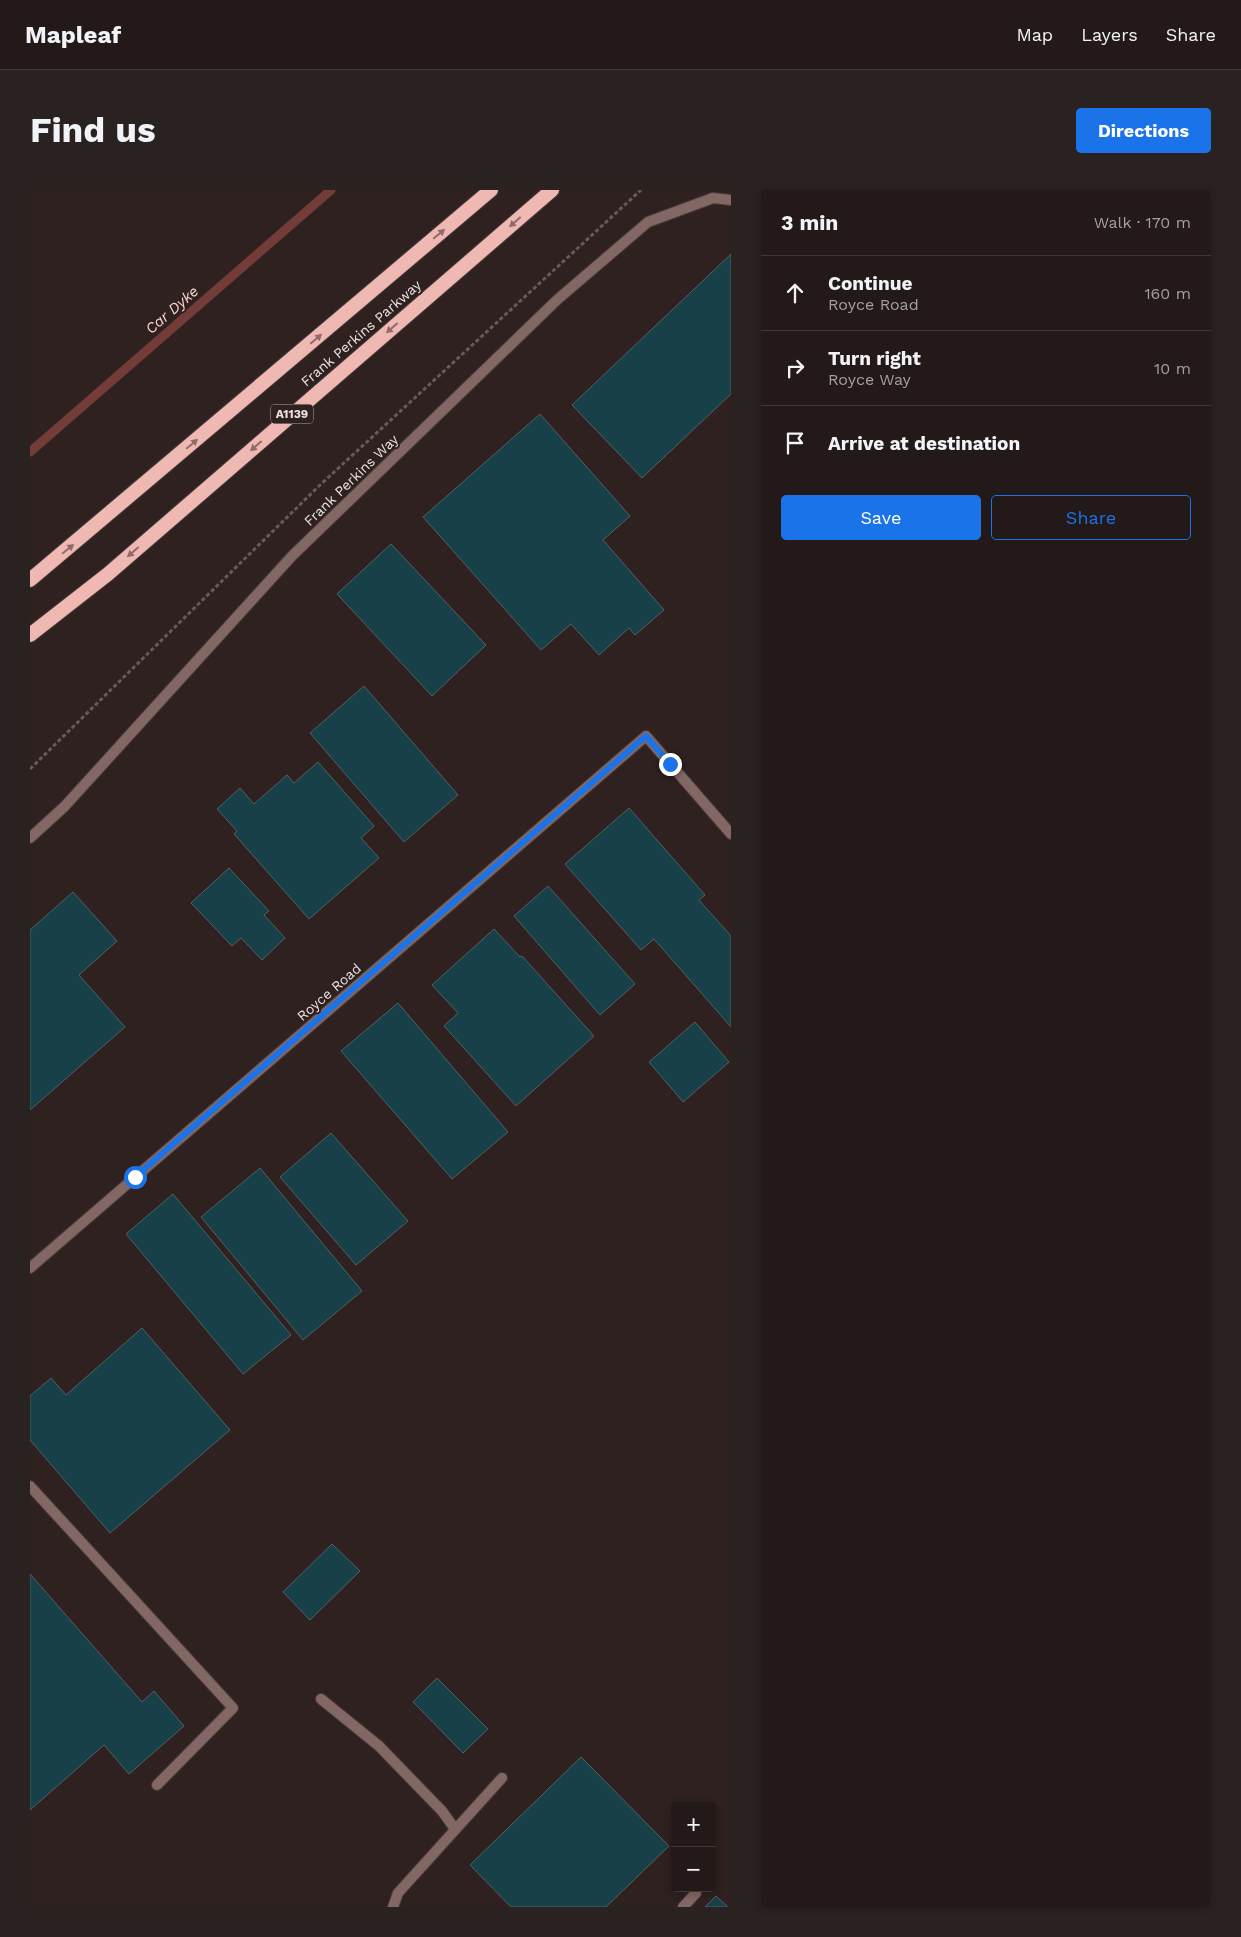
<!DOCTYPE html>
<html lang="en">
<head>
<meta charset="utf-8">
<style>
	body { margin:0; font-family:"Work Sans",sans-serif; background:#2a2221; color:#f1f3f6 }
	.controls { position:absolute; right:15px; bottom:15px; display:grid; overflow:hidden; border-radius:5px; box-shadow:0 2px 8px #0003 }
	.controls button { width:45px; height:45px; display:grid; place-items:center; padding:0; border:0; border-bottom:1px solid #3f3837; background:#221918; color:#f1f3f6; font:25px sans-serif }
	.stop { position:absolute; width:15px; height:15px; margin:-11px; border:4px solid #1a73e8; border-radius:50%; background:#fff }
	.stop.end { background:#1a73e8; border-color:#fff; box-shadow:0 1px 5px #0008 }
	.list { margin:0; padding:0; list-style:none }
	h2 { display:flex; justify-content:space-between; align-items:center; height:65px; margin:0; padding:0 20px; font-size:21px }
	h2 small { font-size:16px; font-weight:400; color:#a2a0a2 }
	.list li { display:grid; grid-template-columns:32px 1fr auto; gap:15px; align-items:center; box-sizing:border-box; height:75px; padding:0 20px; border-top:1px solid #3f3837 }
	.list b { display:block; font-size:19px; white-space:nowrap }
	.list p { margin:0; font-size:16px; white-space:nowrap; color:#a2a0a2 }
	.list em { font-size:16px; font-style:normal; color:#a2a0a2 }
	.actions { display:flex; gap:10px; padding:15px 20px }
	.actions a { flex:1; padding:11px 0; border:1px solid #1a73e8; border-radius:5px; text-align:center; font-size:18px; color:#1a73e8 }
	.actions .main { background:#1a73e8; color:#fff }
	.icon { flex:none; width:28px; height:28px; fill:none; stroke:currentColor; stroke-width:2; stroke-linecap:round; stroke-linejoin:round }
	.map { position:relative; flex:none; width:701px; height:1717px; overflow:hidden; border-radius:5px }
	header { display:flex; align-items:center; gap:30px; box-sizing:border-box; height:70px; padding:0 25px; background:#221918; border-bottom:1px solid #3f3837 }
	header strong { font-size:24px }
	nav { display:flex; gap:28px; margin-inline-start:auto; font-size:18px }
	.intro { display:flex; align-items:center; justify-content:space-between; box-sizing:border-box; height:120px; padding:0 30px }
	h1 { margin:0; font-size:35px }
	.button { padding:12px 22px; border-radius:5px; background:#1a73e8; color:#fff; font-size:18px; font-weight:700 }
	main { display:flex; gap:30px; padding:0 30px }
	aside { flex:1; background:#221918; border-radius:5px; box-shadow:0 2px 8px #0003 }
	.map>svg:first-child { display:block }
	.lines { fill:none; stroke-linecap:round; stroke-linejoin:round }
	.stream { stroke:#743c38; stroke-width:9 }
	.building { fill:#174048; stroke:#516165 }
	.service-casing { stroke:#483c3b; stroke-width:12 }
	.minor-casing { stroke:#483c3b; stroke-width:12 }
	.trunk-casing { stroke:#483c3b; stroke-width:16 }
	.path { stroke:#665b5a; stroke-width:3; stroke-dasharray:4 2.5; stroke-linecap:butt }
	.service { stroke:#826764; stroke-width:10 }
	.minor { stroke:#826764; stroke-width:10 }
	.trunk { stroke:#f0b8b3; stroke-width:14 }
	.oneway { fill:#8f6c6a }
	.route { stroke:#1a73e8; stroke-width:6 }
	.labels { text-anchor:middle; stroke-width:4; stroke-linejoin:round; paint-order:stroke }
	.shield { fill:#2e2120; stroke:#b2a7a6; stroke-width:1 }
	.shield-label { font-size:12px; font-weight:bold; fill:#eae1e0 }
	.street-label { font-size:14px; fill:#eae1e0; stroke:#2e2120 }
	.water-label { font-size:15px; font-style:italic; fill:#fad4d0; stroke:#2e2120 }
</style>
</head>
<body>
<header>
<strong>Mapleaf</strong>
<nav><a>Map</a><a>Layers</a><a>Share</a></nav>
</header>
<div class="intro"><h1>Find us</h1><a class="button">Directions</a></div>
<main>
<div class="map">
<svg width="701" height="1717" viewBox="0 0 701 1717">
	<rect width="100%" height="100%" fill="#2e2120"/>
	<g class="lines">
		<path class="stream" d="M0,262L301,0"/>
	</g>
	<path class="building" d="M701,64V204L612,288L542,215Z
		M510,224L600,326L573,350L634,420L605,445L599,438L569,465L541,434L511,460L393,327Z
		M361,354L456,455L402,506L307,404Z
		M334,496L428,605L374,652L280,543Z
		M288,572L344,636L331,648L349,668L279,729L204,644L207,641L187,619L210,598L224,614L257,585L264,593Z
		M599,618L675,705L669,710L701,746V837L624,749L611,760L535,674Z
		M199,678L239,721L234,725L255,748L232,770L211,748L202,756L161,713Z
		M518,696L605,794L570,825L484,726Z
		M43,702L87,751L49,785L95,837L0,920V740Z
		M464,739L490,767L492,766L564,846L486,916L414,836L428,823L402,795Z
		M368,813L478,942L422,989L311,861Z
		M665,832L699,872L653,912L619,872Z
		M301,943L378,1031L326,1075L250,987Z
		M230,978L332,1101L273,1150L171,1027Z
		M143,1004L261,1145L213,1184L96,1044Z
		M112,1138L200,1240L80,1343L0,1250V1206L21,1188L36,1205Z
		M302,1354L330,1381L280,1430L253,1402Z
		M0,1384L112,1512L124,1501L154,1536L99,1584L74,1555L0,1620Z
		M407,1488L458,1539L433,1563L383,1512Z
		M551,1567L639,1656L576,1717H481L440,1675Z
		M686,1706L698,1717H675Z"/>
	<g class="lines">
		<defs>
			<path id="service" d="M0,1296L203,1518L127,1595
				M291,1509L349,1556L412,1621L425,1639
				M363,1717L368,1703L472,1588
				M653,1717L666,1703"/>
			<path id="minor" d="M0,648L35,616L262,366L528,109L618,32L683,8L701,10
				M0,1078L616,546L701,644"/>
			<path id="trunk" d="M0,390L461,0
				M0,445L78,384L522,0"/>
		</defs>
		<use href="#service" class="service-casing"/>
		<use href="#minor" class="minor-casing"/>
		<use href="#trunk" class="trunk-casing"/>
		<path class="path" d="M0,579L290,295L611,0"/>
		<use href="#service" class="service"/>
		<use href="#minor" class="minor"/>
		<use href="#trunk" class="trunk"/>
	</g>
	<defs><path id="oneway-solid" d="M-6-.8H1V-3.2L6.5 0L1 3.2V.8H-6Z" transform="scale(1.25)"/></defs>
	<g class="oneway">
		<use href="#oneway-solid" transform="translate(485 32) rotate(139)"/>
		<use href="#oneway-solid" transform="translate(409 44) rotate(-40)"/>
		<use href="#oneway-solid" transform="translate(362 138) rotate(139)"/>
		<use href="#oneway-solid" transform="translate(286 149) rotate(-40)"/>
		<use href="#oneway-solid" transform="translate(162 254) rotate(-40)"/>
		<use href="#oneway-solid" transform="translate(226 256) rotate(139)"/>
		<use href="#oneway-solid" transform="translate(38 359) rotate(-39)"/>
		<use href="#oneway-solid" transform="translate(103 362) rotate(139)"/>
	</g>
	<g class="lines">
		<path class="route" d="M105,987L616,546L640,574"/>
	</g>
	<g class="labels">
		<rect class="shield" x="241" y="214.5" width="42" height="19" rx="4"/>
		<g class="shield-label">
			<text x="262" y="228">A1139</text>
		</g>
		<g class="street-label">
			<text transform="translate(331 143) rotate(-41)" y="5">Frank Perkins Parkway</text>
			<text transform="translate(321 290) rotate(-44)" y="5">Frank Perkins Way</text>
			<text transform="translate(299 802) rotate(-41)" y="5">Royce Road</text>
		</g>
		<g class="water-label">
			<text transform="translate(142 120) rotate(-41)" y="5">Car Dyke</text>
		</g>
	</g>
</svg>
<div class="controls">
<button>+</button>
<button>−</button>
</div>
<div class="stop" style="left:105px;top:987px"></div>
<div class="stop end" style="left:640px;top:574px"></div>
</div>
<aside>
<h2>3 min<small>Walk · 170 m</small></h2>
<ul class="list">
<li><svg class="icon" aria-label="ahead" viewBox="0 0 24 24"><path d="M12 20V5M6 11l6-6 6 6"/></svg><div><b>Continue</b><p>Royce Road</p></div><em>160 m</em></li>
<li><svg class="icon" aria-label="right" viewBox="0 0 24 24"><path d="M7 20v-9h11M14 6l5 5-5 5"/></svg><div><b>Turn right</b><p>Royce Way</p></div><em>10 m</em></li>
<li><svg class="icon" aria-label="arrive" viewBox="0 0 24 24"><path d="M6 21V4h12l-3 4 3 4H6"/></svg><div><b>Arrive at destination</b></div></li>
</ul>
<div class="actions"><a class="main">Save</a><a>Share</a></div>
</aside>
</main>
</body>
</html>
